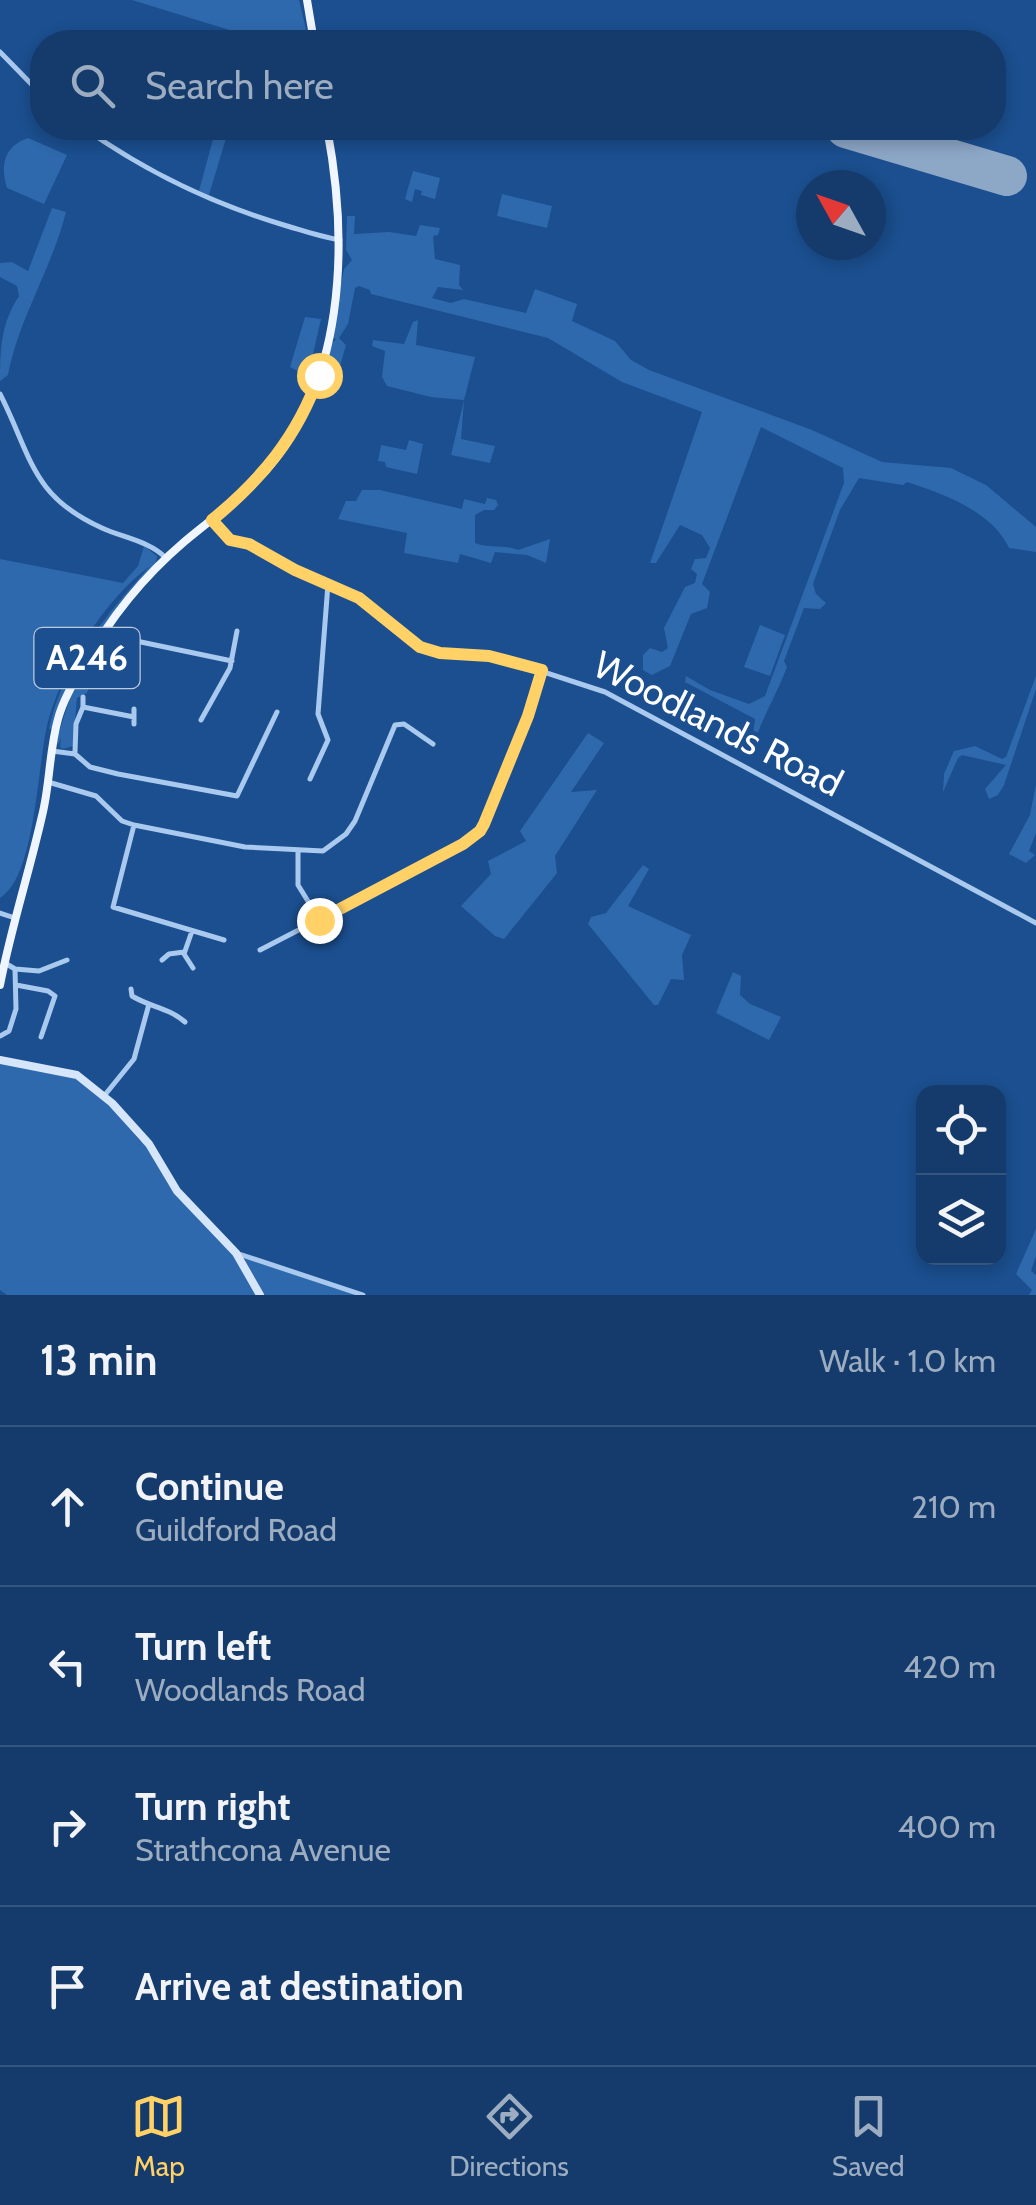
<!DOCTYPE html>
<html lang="en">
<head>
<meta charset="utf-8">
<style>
	body { margin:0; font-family:Cabin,sans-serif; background:#1d4271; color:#f1f3f6 }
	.controls { position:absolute; right:30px; bottom:30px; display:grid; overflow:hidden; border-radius:20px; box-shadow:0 5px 15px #0003 }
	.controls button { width:90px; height:90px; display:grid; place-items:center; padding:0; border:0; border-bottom:2px solid #33557e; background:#143b6b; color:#f1f3f6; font:50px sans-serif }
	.compass { position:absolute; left:796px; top:170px; width:90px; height:90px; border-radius:50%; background:#143b6b; box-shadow:0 5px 15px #0003; rotate:310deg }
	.stop { position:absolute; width:30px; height:30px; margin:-22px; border:8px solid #ffd166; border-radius:50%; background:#fff }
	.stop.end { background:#ffd166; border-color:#fff; box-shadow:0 2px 10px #0008 }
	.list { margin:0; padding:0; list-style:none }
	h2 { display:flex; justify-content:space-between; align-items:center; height:130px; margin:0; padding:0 40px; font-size:42px }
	h2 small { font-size:32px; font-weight:400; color:#9dadc1 }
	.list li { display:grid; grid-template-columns:65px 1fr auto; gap:30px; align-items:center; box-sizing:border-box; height:160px; padding:0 40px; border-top:2px solid #33557e }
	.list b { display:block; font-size:38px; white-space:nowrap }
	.list p { margin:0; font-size:32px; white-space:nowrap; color:#9dadc1 }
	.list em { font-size:32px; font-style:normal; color:#9dadc1 }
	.icon { flex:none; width:55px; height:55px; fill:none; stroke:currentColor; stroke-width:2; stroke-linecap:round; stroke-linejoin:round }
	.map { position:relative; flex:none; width:1036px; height:1295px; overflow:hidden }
	.search { position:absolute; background:#143b6b; box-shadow:0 5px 15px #0003; left:30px; right:30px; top:30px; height:110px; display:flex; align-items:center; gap:25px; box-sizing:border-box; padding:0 35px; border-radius:40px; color:#9dadc1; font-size:38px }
	.sheet { height:770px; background:#143b6b }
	nav { display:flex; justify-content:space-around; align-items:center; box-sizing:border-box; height:140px; border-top:2px solid #33557e; background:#143b6b; font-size:28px; color:#9dadc1 }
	nav a { display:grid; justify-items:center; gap:5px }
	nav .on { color:#ffd166 }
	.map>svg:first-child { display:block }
	.green { fill:#2e69ad }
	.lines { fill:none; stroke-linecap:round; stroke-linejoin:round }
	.runway { stroke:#8da7c7; stroke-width:40 }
	.street { stroke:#a9c9ee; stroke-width:5 }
	.secondary { stroke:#d6e6fa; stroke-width:8 }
	.primary { stroke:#f0f6ff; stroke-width:8 }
	.route { stroke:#ffd166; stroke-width:12 }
	.labels { text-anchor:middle; stroke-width:9; stroke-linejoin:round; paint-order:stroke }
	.shield { fill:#1b4f8f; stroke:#bbcadd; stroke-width:2.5 }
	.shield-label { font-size:35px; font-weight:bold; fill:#fff }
	.street-label { font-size:38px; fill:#fff; stroke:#1b4f8f }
</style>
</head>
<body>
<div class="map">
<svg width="1036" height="1295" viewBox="0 0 1036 1295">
	<rect width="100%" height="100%" fill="#1b4f8f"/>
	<path class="green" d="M132,0H299L309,42H270L252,36L250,42H238L239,33Z
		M216,128H229L209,195L199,191Z
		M28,138L67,155L44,204L7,188C0,166 4,146 28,138Z
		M413,171L440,178L435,199L421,195L422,191L415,189L412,202L405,199Z
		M502,194L552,206L547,228L497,216Z
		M52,208L66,212C52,268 19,318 8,375L0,381C0,349 1,323 19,296L17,286L0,277V263L12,262L28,271Z
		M347,216H355L354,234L389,232L416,236L420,225L440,228L438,235L433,236L435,259L460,265L459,285L463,290L438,287L432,298L451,303L464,299L526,313L535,289L577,304L572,321L615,341L631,360L649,370L812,430L882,462L951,468L986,485L1036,527V552L1009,548C993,512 942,493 907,482L903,485L859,478L840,510L813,584L816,594L826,603L820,609L804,608L784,661L787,667C778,691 766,711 757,735L753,734L755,719L685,682L686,676L710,690L749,704L765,696L844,483L843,468L761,427L702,584L710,592L707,608L691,614L670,666L652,675L643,670V655L650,648L662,652L668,648L664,628L685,587L695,583L697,574L691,569L695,559L706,558L710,548L702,535L680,525L656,563H650L702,412L622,382L548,338L371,294L370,290L359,286L355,288L348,324L339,338L346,345L340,366L327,369L329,346L336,339L331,337L344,269L352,260L346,250Z
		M305,317L321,319L308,376L290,367Z
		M418,320L416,345L475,357L464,400L461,439L495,446L490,463L451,455L464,400L431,397L387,386L382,377L385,351L372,346L373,340L404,344L413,322Z
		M409,440L423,444L417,474L386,467L385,462L378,461L381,445L406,450Z
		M362,490H380L462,509L464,499L485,504L487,498L496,500L498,505L494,510H484L475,515V543C490,549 503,544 518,550L550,539L546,563L527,555L495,552L491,563L460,554L458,563L404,553L407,533L338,519L346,501H356Z
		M144,546L157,556L156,564C110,612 75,665 53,728L49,729C61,667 109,612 150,566C104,600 65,664 49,718C37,758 37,876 0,898V559L123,583L138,566Z
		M760,625L785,635L770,676L744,667Z
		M105,640L102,647L108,641H113L103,652L87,693L77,698L73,746L63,749L60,747L61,738L58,745L57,742C64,711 82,660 105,640Z
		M1036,676V689L1004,785L998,795L989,799L985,789L1006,765L962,755L958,758L943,792L944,774L954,751L975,746L1002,759L1006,757Z
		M588,733L604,743L571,792L597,790L555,856L557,873L504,939L495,936L461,906L491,874L488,861L526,841L520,831Z
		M1036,784V833L1029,851L1035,855L1026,863L1009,854L1030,815Z
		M643,865L649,869L628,906L691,935L682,955L684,980L671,979L658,1005H654L588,924L591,917L606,913Z
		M733,972L741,976L740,995L750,1004L781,1017L769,1040L716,1013Z
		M0,1063L67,1074L78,1080L105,1100L140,1141L145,1143L168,1184L241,1257L356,1295H7L0,1290Z
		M1036,1229V1256L1031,1271L1036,1275V1295H1029L1032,1290L1016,1274Z"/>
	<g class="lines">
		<path class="runway" d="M846,128L1007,176"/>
		<path class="street" d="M0,52L42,95
			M84,128C148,173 212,204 287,226C304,231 322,237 340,240
			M0,394C32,457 31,496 102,528C124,538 149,541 166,558
			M212,520L230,540L249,544L295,570L359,598L420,647L440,653L501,658L605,692L1036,923
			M105,630L117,637L232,661
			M83,707L134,717
			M201,720L230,668L237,631
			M134,724V709
			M52,751L75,754L90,767L118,774L237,796L277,712
			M75,752L76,724L83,707V697
			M310,779L328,740L318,714L328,584
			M48,782L96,796L122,821L134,825L245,847L323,851L346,834L355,821L395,725L404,724L433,744
			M134,825L113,907L224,940
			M298,852V885L319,919
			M0,913L15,918
			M192,931L184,954L193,968
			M260,950L463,845L481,831L484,823L528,716L542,671
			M162,960L169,954L184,952
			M15,969L39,971L67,960
			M16,985L48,991L55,996L41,1037
			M131,989L132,996C150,1007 169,1008 185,1022
			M0,1036L9,1031L16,1009L15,969L5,963
			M104,1096L134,1059L149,1004
			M239,1254L363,1295"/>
		<path class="secondary" d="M0,1060L77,1075L112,1103L149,1144L177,1191L236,1253L260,1295"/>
		<path class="primary" d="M307,0L314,42
			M0,985C11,928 29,873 42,816C50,785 49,751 58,719C63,700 74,682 84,665C110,618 143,577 184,542C209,521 236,502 259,478C346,387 349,244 327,128"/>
	</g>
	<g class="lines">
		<path class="route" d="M319,920L463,844L480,831L484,824L528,716L542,670L489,656L440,653L420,647L359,598L295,570L249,544L230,540L212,520C261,480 298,436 319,375"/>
	</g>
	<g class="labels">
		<rect class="shield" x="34.5" y="628" width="105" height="60" rx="8"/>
		<g class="shield-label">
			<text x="87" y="670">A246</text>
		</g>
		<g class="street-label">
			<text transform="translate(718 724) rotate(27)" y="13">Woodlands Road</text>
		</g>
	</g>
</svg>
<div class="controls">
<button><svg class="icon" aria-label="locate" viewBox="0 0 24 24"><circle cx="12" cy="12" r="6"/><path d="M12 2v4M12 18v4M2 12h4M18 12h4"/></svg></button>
<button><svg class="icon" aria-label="layers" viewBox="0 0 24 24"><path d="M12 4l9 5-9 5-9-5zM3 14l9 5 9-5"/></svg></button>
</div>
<svg class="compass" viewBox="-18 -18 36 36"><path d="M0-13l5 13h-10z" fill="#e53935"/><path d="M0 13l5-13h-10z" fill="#9dadc1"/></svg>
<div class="stop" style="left:319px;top:375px"></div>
<div class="stop end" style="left:319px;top:920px"></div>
<div class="search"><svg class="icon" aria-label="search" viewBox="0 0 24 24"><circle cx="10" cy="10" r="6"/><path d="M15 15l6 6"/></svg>Search here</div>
</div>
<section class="sheet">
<h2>13 min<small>Walk · 1.0 km</small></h2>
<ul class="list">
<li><svg class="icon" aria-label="ahead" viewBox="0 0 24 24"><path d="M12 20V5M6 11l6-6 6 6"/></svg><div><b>Continue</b><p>Guildford Road</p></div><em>210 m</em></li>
<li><svg class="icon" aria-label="left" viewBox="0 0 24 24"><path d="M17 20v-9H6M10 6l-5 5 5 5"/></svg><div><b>Turn left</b><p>Woodlands Road</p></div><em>420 m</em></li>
<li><svg class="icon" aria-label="right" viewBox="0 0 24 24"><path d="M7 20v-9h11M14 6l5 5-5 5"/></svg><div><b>Turn right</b><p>Strathcona Avenue</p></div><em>400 m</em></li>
<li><svg class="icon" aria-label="arrive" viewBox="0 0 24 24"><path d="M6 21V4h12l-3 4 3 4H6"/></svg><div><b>Arrive at destination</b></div></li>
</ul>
</section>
<nav>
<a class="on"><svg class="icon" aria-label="map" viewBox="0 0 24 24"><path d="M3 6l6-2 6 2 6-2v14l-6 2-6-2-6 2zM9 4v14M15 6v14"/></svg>Map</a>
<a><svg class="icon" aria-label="directions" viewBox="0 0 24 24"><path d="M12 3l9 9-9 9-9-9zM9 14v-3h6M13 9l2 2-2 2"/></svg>Directions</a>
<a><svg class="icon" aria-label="saved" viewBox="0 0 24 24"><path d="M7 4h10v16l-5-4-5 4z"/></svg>Saved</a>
</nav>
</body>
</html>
